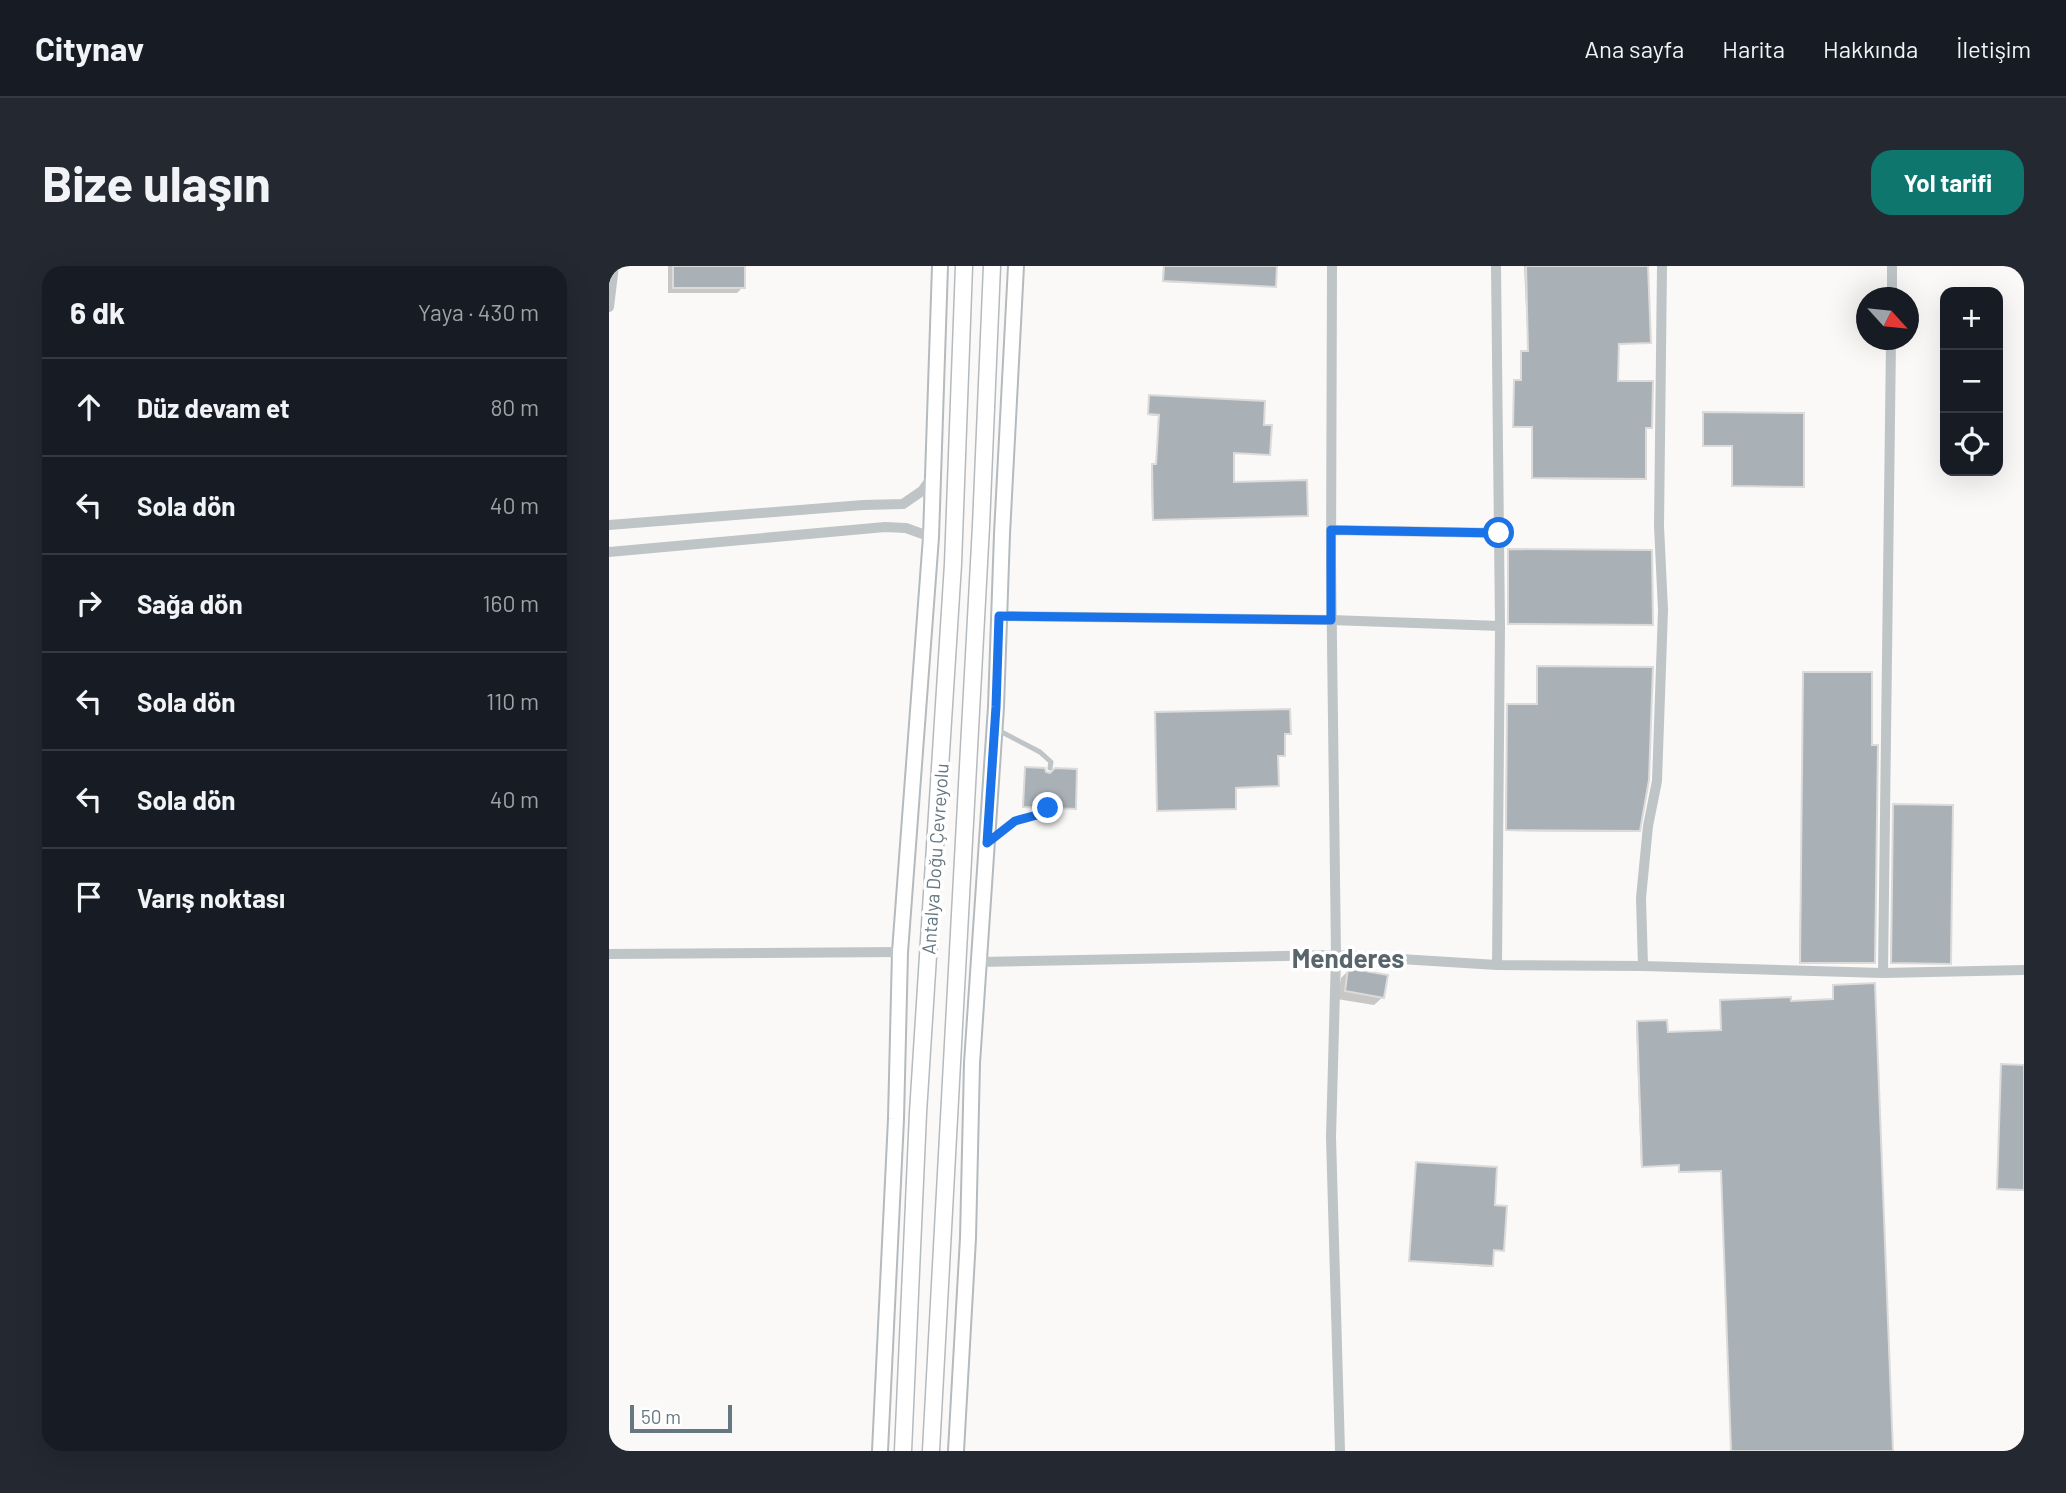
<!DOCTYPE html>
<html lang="tr">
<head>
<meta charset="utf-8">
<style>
	body { margin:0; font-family:Barlow,sans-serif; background:#242831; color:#f1f3f6 }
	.controls { position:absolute; right:21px; top:21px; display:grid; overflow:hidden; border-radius:14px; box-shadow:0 7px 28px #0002 }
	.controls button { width:63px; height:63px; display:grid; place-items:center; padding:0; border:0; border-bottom:2px solid #363941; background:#171b24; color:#f1f3f6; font:35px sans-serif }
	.compass { position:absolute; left:1247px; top:21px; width:63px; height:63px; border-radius:50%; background:#171b24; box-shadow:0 7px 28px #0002; rotate:117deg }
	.scale { position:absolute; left:21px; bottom:18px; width:102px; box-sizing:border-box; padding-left:7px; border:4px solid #667781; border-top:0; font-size:19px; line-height:24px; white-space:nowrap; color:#667781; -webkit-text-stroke:5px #fff; paint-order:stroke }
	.stop { position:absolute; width:21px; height:21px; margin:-16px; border:5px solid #1a73e8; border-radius:50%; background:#fff }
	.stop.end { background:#1a73e8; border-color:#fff; box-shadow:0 2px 7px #0008 }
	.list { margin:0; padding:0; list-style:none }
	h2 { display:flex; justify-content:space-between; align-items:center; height:91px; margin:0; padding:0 28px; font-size:30px }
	h2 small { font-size:23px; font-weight:400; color:#9ea1a6 }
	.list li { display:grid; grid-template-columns:46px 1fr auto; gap:21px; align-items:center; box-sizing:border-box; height:98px; padding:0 28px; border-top:2px solid #363941 }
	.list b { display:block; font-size:26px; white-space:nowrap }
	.list em { font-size:23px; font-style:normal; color:#9ea1a6 }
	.icon { flex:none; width:38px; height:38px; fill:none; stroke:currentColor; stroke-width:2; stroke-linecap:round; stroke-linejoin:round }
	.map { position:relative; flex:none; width:1415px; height:1185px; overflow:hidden; border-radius:21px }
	header { display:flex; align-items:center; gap:42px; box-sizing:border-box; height:98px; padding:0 35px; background:#171b24; border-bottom:2px solid #363941 }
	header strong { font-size:33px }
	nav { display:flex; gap:38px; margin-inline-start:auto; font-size:24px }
	.intro { display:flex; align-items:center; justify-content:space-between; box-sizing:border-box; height:168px; padding:0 42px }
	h1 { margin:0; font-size:49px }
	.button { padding:18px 32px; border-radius:21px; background:#0f766e; color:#fff; font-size:24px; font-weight:700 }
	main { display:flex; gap:42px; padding:0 42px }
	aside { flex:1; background:#171b24; border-radius:21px; box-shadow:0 7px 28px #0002 }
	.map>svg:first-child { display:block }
	.shadow { fill:#0003 }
	.building { fill:#a9b1b7; stroke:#dcdbda; stroke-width:2 }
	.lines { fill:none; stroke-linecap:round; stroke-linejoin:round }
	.secondary-casing { stroke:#b4babe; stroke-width:18 }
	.primary-casing { stroke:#b5babe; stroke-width:19 }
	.lane { stroke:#bfc4c7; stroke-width:5 }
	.street { stroke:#bfc4c7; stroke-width:10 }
	.secondary { stroke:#fff; stroke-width:14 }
	.primary { stroke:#fff; stroke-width:16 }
	.route { stroke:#1a73e8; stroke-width:9 }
	.labels { text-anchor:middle; stroke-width:7; stroke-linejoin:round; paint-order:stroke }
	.street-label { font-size:19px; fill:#667781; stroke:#fff }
	.district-label { font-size:26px; font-weight:bold; fill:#58656c; stroke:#fff }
</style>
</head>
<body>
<header>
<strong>Citynav</strong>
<nav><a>Ana sayfa</a><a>Harita</a><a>Hakkında</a><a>İletişim</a></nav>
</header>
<div class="intro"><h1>Bize ulaşın</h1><a class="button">Yol tarifi</a></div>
<main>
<aside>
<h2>6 dk<small>Yaya · 430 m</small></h2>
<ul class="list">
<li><svg class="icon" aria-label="ahead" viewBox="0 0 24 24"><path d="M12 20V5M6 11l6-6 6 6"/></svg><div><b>Düz devam et</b></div><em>80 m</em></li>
<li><svg class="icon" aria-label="left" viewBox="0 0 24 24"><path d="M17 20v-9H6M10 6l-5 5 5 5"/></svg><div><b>Sola dön</b></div><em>40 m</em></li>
<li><svg class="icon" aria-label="right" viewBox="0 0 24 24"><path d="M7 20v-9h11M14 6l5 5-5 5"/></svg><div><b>Sağa dön</b></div><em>160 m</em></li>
<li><svg class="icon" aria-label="left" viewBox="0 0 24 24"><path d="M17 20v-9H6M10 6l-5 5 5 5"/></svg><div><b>Sola dön</b></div><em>110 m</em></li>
<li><svg class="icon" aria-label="left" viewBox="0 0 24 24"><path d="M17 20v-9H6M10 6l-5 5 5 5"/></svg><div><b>Sola dön</b></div><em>40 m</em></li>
<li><svg class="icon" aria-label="arrive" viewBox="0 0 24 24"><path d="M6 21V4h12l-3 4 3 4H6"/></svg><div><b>Varış noktası</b></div></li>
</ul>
</aside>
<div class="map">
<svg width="1415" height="1185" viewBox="0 0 1415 1185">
	<rect width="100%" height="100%" fill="#faf9f8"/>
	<path class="shadow" d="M59,0H134V21L128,27H59Z
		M554,0H667L665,20L553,16Z
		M915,0H1037L1041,76L1008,79V116L1041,161L1035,163L1033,214L922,213L923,162H904V117L911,116L912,88L919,86Z
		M541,131L653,160L660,188H623L624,218L697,249L543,254L542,201L547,200L549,150L539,149Z
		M1095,148L1193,220L1122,221V181H1093Z
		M900,285L1042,358H898Z
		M929,402L1029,565L1027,566L896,565L898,441L927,440Z
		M1195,407L1265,696L1263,698L1190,697Z
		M547,448L680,467L674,468L675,489L668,490V520L625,522L624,543L548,545Z
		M416,503L465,542L443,543L438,537L434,538L431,542H413Z
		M1285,540L1341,697L1339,698H1281Z
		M740,704L774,731L765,739L728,733L732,712Z
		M1225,720L1282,1185H1122L1112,905L1069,907V900L1032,901L1027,758L1029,757L1057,768L1111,766L1112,735L1180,737L1224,735Z
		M1392,800L1415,801V925L1388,924Z
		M808,897L884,941L893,984L883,985L881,1001L800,995Z"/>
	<path class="building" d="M64,0H136V22H64Z
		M555,0H668L667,21L554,15Z
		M917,0H1039L1042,77L1010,78L1009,115H1044L1043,162H1037V213L923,212V161H904L905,114H912V85H919Z
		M540,129L656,135L655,159H663L661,189L625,187V216L698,214L699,250L544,254L543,198H547L550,149L539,148Z
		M1094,146L1195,147V221L1123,220V180H1094Z
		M899,283L1043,284L1044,359L899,358Z
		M928,400L1044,401L1040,514L1031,565L897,564L898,438H928Z
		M1194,406H1263V479H1269L1266,697H1191Z
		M681,443L682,468H676V490H669L670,520L627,522V543L548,545L546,446Z
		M416,501L436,502L437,506L441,507L446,502L468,503L467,543L444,542L440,537L436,538L434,542L414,541Z
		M1284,538L1344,539L1342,698L1282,697Z
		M739,702L779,709L775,732L736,725Z
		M1266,717L1284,1185H1122L1112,905L1070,906V899L1033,901L1028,755L1058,754L1059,766L1112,764L1111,734L1182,731V735L1224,733V719Z
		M1392,798L1415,799V924L1388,923Z
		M807,896L888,901L886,939L898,940L895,985L885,984L884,1000L800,995Z"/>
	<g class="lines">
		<defs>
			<path id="secondary" d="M271,1185L287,853L291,686L322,271L331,0
				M347,1185L359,972L363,797L387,441L393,268L407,0"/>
			<path id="primary" d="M294,1185L309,847L344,298L355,0
				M322,1185L372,260L383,0"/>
		</defs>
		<use href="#secondary" class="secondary-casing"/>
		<use href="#primary" class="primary-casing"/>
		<path class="lane" d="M387,463L431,486L442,496L441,502
			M380,575L406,555L439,546V542"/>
		<path class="street" d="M723,0L722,298L727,689L722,871L731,1185
			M887,0L891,360L888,699
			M1283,32V0
			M0,41L5,0
			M0,259L254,239L294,238L313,225L324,210
			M722,264L890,267
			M0,286L276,261L297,262L322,271
			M390,350L722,354L891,360
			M0,688L291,686
			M370,696L727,689L888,699L1034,700L1274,707L1415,704
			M1034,700L1032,632L1039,560L1048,515L1054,344L1050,260L1053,0
			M1274,707L1282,74"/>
		<use href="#secondary" class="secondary"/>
		<use href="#primary" class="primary"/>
	</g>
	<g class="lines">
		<path class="route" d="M439,542V546L406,555L378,577L387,441L390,350L722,354V264L890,267"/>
	</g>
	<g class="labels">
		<g class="street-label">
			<text transform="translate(326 593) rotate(-86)" y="7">Antalya Doğu Çevreyolu</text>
		</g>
		<g class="district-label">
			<text x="739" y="702">Menderes</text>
		</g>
	</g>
</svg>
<div class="controls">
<button>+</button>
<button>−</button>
<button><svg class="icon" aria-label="locate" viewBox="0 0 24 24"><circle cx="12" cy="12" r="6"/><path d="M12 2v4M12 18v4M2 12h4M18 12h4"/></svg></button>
</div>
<svg class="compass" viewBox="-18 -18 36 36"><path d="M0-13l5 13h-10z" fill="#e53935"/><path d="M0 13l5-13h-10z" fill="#9ea1a6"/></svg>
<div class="scale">50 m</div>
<div class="stop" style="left:890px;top:267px"></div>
<div class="stop end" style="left:439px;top:542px"></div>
</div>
</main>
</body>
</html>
